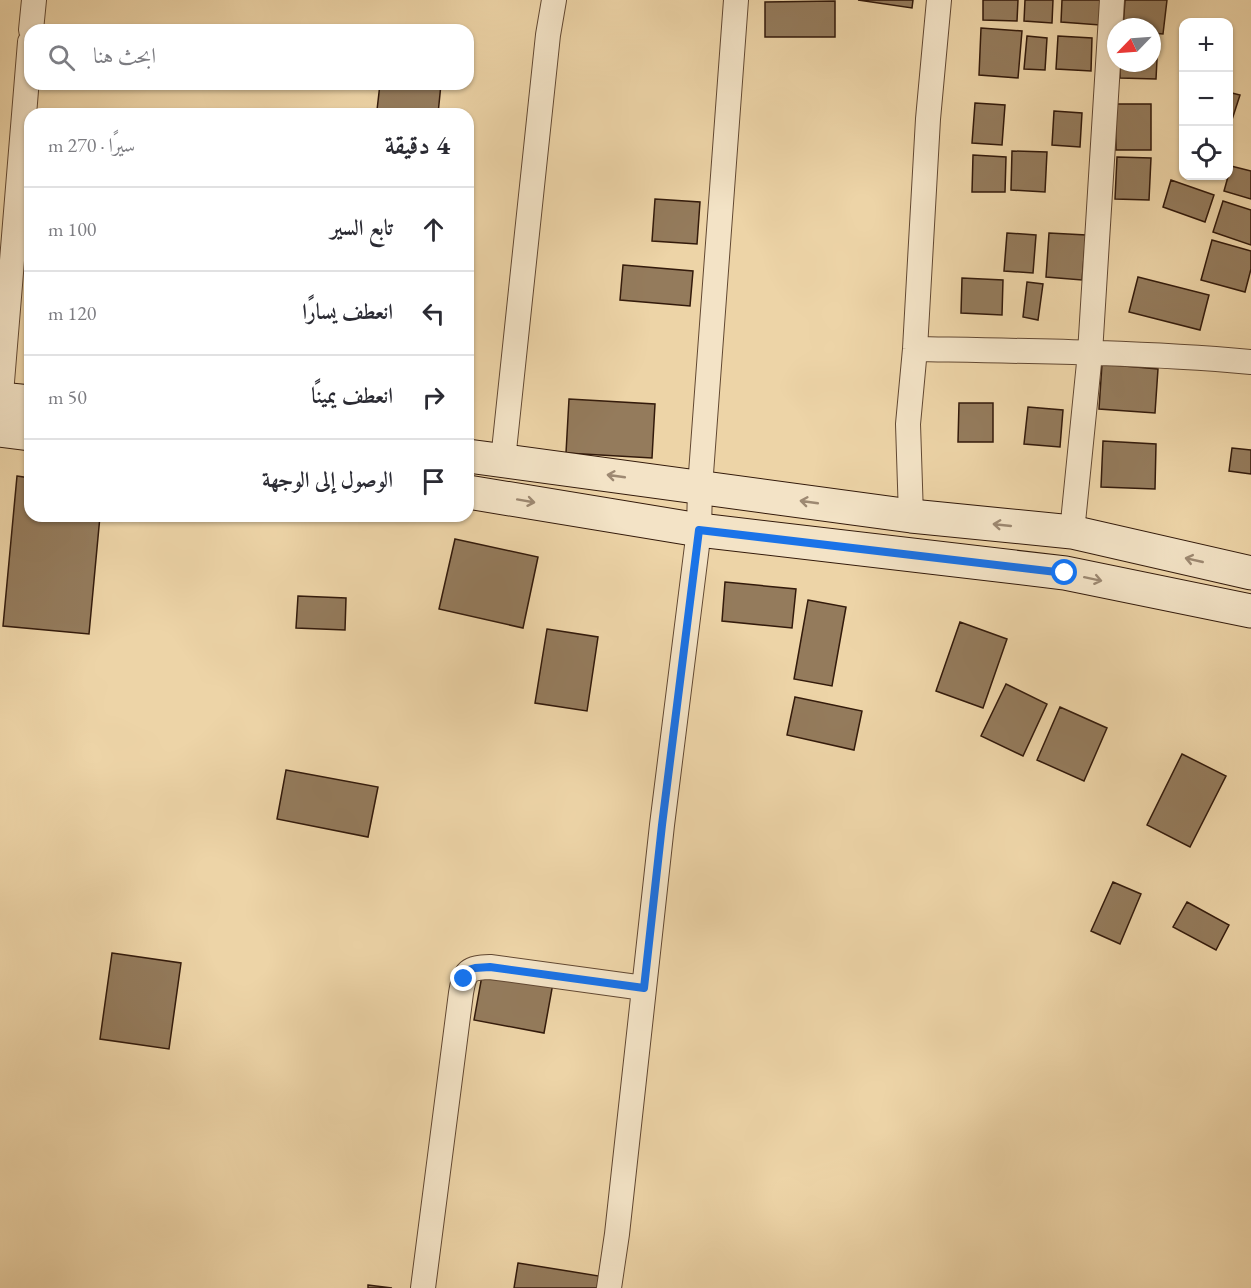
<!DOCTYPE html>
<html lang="ar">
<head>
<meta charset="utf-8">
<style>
	body { margin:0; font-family:"EB Garamond",Amiri,serif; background:#f2f2f3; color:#2b2b33; direction:rtl }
	.controls { position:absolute; right:18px; top:18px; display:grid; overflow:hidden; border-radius:12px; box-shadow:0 2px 4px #0004 }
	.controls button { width:54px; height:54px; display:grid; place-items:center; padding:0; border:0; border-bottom:2px solid #e1e1e2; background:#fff; color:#2b2b33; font:30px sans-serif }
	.compass { position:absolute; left:1107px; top:18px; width:54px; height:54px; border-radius:50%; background:#fff; box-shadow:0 2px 4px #0004; rotate:245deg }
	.stop { position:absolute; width:18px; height:18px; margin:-14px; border:4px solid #1a73e8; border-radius:50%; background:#fff }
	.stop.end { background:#1a73e8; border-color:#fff; box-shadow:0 2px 6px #0008 }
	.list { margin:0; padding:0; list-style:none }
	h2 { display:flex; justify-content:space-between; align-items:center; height:78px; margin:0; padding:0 24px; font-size:26px }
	h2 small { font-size:20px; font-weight:400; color:#7c7c81 }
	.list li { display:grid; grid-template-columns:39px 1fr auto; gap:18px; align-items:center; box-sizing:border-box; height:84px; padding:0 24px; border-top:2px solid #e1e1e2 }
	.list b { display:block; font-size:22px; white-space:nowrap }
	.list em { font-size:20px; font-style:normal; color:#7c7c81 }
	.icon { flex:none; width:33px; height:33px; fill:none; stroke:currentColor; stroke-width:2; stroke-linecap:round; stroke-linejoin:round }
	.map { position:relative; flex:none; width:1251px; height:1288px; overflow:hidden; direction:ltr }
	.search { position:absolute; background:#fff; box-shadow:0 2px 4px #0004; left:24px; top:24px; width:450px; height:66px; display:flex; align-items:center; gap:15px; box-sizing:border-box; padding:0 21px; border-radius:18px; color:#7c7c81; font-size:22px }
	.panel { position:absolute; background:#fff; box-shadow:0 2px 4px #0004; left:24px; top:108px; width:450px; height:414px; border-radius:18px; direction:rtl }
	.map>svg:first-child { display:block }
	.building { fill:#947b5c; stroke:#331a0b; stroke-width:1.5 }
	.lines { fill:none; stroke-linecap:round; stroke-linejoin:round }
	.street-casing { stroke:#624832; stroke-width:26 }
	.secondary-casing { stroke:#331a0b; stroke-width:35 }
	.street { stroke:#f3e3c6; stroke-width:24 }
	.secondary { stroke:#f3e3c6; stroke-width:33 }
	.oneway { stroke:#9d8972 }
	.route { stroke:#1a73e8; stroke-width:8 }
</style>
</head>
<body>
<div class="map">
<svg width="1251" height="1288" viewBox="0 0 1251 1288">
	<rect width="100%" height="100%" fill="#edd4a7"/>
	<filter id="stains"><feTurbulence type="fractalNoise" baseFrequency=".00333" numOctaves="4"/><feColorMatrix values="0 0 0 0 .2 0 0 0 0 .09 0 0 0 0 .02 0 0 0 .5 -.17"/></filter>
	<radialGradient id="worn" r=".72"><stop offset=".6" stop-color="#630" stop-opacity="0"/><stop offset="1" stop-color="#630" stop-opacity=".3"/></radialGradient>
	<path class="building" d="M858,0H913L912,8Z
		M983,0H1018L1017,21L983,20Z
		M1025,0H1053L1052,23L1024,21Z
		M1062,0H1101L1100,25L1061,22Z
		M1125,0H1167L1163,34L1152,33V27H1123Z
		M835,1V37H765V2Z
		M981,28L1022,31L1018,78L979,75Z
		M1027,36L1047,38L1045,70L1024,69Z
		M1058,36L1092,38L1091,71L1056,69Z
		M1152,39L1158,40L1156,79L1120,78V63H1152Z
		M380,84H441L438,114H413L377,110Z
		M1228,92L1240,95L1228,132Z
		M975,103L1005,105L1002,145L972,143Z
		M1115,104H1151V150H1116Z
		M1054,111L1082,113L1080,147L1052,145Z
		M1012,151L1047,152L1045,192L1011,190Z
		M973,155L1006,157L1005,192H972Z
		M1117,157L1151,158L1149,200L1115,199Z
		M1231,166L1251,171V199L1224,191Z
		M1171,180L1214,195L1205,222L1163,207Z
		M655,199L700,202L697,244L652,241Z
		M1223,201L1251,210V245L1213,232Z
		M1007,233L1036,235L1033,273L1004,271Z
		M1049,233L1086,235L1082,280L1046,277Z
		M1212,240L1251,251V269L1245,292L1201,280Z
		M623,265L693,271L690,306L620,300Z
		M1138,277L1209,295L1200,330L1129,312Z
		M962,278L1003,280L1002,315L961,313Z
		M1027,282L1043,284L1038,320L1023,317Z
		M1102,364L1158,369L1155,413L1099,409Z
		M569,399L655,404L652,458L566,453Z
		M959,403H993V442H958Z
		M1028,407L1063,410L1060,447L1024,444Z
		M1103,441L1156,444L1155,489L1101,487Z
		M1232,448L1251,450V474L1229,471Z
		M17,476L30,478V516H100L89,634L3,626Z
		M455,539L538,557L523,628L439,609Z
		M725,582L796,589L792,628L722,621Z
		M298,596L346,598L345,630L296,628Z
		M808,600L846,607L832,686L794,679Z
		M960,622L1007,639L983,708L936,691Z
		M547,629L598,637L587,711L535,703Z
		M1006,684L1047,704L1023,756L981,736Z
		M795,697L862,711L854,750L787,735Z
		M1060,707L1107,728L1084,781L1037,760Z
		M1182,754L1226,776L1190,847L1147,825Z
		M286,770L378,787L368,837L277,819Z
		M1113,882L1141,894L1120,944L1091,931Z
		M1187,902L1229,925L1216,950L1173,927Z
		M112,953L181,963L169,1049L100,1039Z
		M483,970L553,983L544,1033L474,1020Z
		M518,1263L599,1276L597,1288H514Z
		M368,1285L392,1288H368Z"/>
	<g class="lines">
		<defs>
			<path id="street" d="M31,30L34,0
				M915,349C1027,351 1139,352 1251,362
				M0,406L30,42
				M503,460L548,35L554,0
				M911,516L908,424L915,349L928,119L939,0
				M1072,532L1090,353L1112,0
				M423,1288L461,993C465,970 468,968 490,967L644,988
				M609,1288L617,1234L662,825L699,530L700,487L736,0"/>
			<path id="secondary" d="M0,399L30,402
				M0,430L30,434
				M468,456L911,516L1072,532L1251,573
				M468,492L699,530L1065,573L1251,611"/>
		</defs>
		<use href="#street" class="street-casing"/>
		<use href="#secondary" class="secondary-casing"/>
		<use href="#street" class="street"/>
		<use href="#secondary" class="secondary"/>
	</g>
	<defs><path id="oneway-shaft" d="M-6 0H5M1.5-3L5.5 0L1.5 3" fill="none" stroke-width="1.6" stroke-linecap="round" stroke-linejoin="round" transform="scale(1.5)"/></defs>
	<g class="oneway">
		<use href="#oneway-shaft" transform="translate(616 476) rotate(-172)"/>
		<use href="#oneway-shaft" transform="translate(526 501) rotate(10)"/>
		<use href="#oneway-shaft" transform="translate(809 502) rotate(-172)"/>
		<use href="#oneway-shaft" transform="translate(1002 525) rotate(-174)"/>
		<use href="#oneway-shaft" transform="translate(1194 560) rotate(-167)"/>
		<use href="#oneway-shaft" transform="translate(1093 579) rotate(12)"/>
	</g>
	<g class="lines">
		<path class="route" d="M464,979L468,970L475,968L490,967L644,988L662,825L699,530L1065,573"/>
	</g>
	<rect width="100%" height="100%" filter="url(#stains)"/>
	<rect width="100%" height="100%" fill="url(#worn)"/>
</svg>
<div class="controls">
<button>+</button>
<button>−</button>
<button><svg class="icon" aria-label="locate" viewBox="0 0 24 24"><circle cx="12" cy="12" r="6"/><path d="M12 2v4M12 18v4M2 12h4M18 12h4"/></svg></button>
</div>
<svg class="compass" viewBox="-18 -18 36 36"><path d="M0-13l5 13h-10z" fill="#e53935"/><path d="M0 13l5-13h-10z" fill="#7c7c81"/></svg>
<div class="stop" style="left:1065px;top:573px"></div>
<div class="stop end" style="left:464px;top:979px"></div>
<div class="search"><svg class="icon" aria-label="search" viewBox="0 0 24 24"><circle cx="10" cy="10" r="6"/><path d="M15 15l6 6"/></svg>ابحث هنا</div>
<section class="panel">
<h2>4 دقيقة<small>سيرًا · 270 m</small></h2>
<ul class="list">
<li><svg class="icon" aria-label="ahead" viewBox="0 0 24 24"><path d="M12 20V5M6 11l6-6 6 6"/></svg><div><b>تابع السير</b></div><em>100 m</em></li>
<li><svg class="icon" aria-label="left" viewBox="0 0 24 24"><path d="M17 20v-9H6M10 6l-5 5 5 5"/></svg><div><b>انعطف يسارًا</b></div><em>120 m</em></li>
<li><svg class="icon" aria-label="right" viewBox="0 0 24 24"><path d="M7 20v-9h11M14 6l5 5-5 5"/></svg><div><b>انعطف يمينًا</b></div><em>50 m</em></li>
<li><svg class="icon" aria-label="arrive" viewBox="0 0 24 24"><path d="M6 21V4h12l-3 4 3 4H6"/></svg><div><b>الوصول إلى الوجهة</b></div></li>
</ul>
</section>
</div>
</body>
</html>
